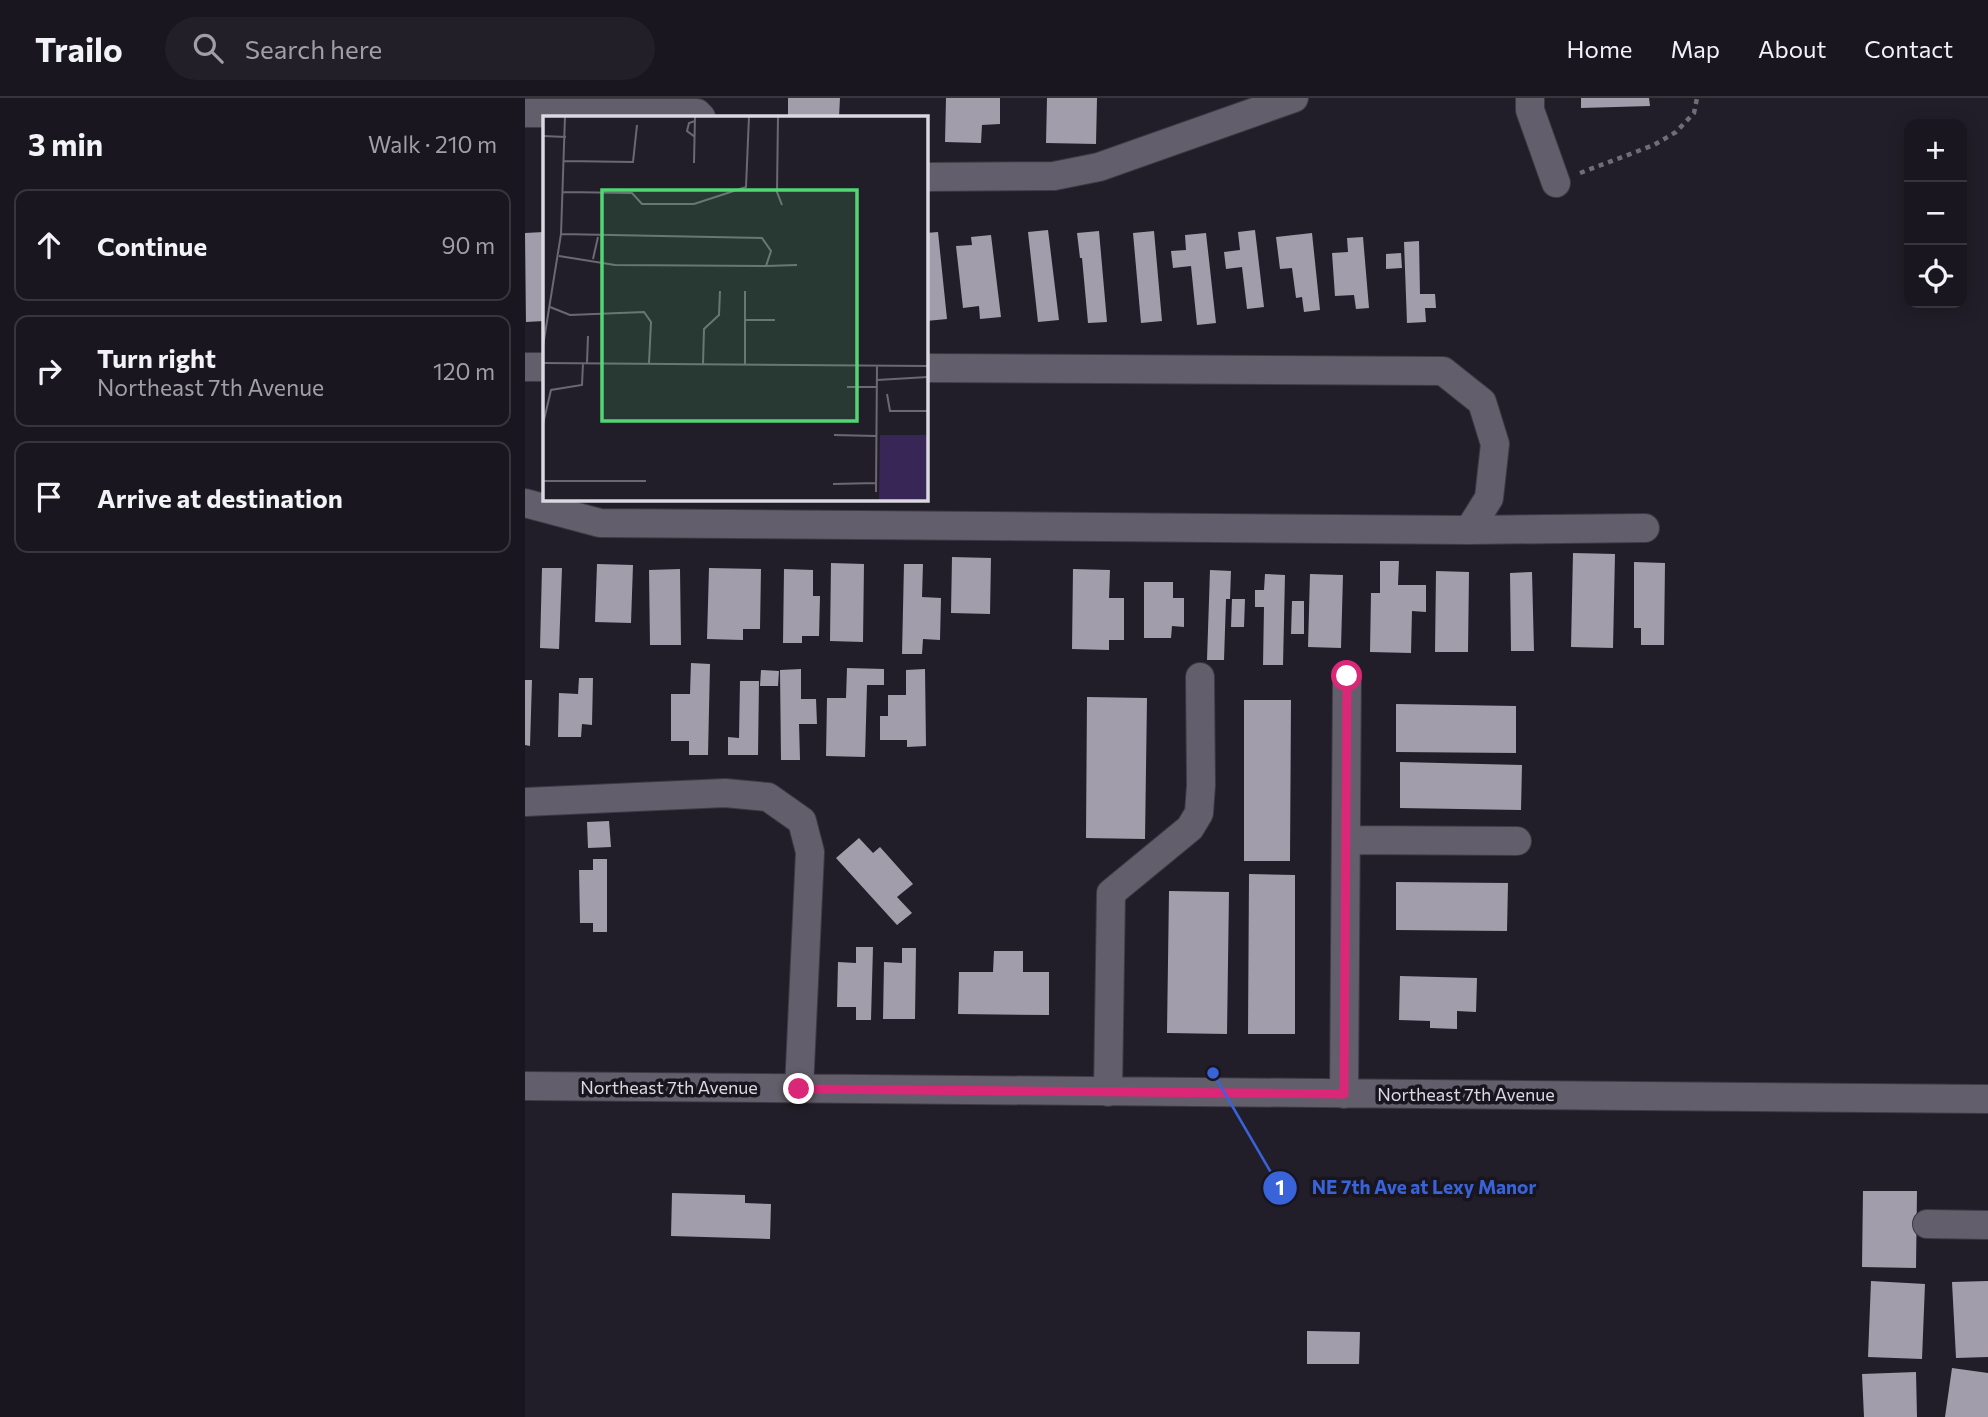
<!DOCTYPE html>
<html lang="en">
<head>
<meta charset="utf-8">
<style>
	body { margin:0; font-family:Commissioner,sans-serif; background:#231f28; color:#f1f3f6 }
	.controls { position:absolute; right:21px; top:21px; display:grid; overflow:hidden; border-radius:14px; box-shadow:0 4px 18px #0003 }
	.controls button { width:63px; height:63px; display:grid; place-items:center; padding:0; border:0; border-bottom:2px solid #38353d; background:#1a161f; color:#f1f3f6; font:35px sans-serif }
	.stop { position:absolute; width:21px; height:21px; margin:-16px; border:5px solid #db2777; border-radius:50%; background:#fff }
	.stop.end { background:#db2777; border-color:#fff; box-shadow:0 2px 7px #0008 }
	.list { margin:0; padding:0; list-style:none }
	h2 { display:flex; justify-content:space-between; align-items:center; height:91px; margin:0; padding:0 28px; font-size:30px }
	h2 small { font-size:23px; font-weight:400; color:#9f9fa4 }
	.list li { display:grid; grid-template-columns:46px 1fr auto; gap:21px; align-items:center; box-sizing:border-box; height:112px; margin:0 14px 14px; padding:0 14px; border:2px solid #38353d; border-radius:14px }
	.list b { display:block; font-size:26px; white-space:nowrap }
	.list p { margin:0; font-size:23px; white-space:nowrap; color:#9f9fa4 }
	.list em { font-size:23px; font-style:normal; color:#9f9fa4 }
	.icon { flex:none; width:38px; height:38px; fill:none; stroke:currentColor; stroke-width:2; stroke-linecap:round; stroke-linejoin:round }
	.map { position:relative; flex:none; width:1463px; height:1319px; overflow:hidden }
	header { display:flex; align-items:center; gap:42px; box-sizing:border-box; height:98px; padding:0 35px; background:#1a161f; border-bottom:2px solid #38353d }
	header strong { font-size:33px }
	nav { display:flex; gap:38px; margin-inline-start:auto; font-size:24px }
	.search { width:490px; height:63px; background:#231f28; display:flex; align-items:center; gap:18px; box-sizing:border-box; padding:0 24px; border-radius:38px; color:#9f9fa4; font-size:26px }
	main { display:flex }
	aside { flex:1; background:#1a161f }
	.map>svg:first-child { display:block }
	.building { fill:#a19dab }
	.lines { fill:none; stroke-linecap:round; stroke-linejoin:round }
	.minor-casing { stroke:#3d3a43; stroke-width:30 }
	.path { stroke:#706d76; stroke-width:4.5; stroke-dasharray:5 5; stroke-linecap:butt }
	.minor { stroke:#625e6b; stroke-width:28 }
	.route { stroke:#db2777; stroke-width:9 }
	.labels { text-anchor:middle; stroke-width:7; stroke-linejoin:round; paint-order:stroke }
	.street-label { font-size:18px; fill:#dad8e0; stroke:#18151f }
	.inset-road { fill:none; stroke:#6c6872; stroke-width:2 }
	.view { fill:#52d673; fill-opacity:0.15; stroke:#52d673; stroke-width:3.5 }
	.inset-edge { fill:none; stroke:#dad8e0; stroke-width:3.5 }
	.leader { fill:none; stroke:#3963d9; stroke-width:2.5 }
	.callout-dot { fill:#3963d9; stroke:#18151f; stroke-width:2.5 }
	.mark-label { font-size:21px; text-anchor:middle; font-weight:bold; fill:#fff }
	.callout-label { font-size:19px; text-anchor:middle; font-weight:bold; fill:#3963d9; stroke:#18151f; stroke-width:7; stroke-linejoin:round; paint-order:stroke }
</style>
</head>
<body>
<header>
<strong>Trailo</strong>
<div class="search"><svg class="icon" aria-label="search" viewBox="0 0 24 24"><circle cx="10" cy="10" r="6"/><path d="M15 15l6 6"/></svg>Search here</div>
<nav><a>Home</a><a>Map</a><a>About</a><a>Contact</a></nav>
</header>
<main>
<aside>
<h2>3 min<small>Walk · 210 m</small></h2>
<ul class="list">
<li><svg class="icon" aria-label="ahead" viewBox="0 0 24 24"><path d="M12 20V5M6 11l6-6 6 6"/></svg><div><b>Continue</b></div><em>90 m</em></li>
<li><svg class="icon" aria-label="right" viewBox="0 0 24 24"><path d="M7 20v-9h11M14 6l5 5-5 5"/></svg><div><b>Turn right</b><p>Northeast 7th Avenue</p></div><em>120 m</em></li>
<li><svg class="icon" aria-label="arrive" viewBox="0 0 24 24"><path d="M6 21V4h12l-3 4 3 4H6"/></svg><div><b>Arrive at destination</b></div></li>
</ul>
</aside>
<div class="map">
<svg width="1463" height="1319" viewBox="0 0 1463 1319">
	<rect width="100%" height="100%" fill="#221e29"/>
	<path class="building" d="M263,0H315L314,19H263Z
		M421,0H475V26L457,27L456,45L420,44Z
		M522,0H572L571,46L521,45Z
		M1056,0H1124L1125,8L1056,10Z
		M523,132L534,222L513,224L503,134Z
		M730,132L739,209L722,211L717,169L701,171L699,154L715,152L713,134Z
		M574,133L582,224L563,225L557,160H555L552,135Z
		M629,133L637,223L616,225L608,135Z
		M19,134V223L1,224L0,135Z
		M413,134L422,221L401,223V135Z
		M681,135L691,225L672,227L666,168L648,170L646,153L661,152L660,137Z
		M787,135L795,212L779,214L777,199L771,200L767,170L755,171L751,139Z
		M466,137L476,219L455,221L454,208L438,210L431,148L447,147L446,139Z
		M838,139L844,210L831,211L829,197L810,198L807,155L823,154L822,140Z
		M894,143L895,196H910L911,210H900L901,224L882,225L879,144Z
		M876,155L877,170L861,171V156Z
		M1048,455L1090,456L1088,550L1046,549Z
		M427,459L466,460L465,516L426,515Z
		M855,463H874L873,487H901V514L887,513L886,555L845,554L846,495H855Z
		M1109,464L1140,465L1139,547H1116V530H1109Z
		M306,465L339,466L338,544L305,543Z
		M72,466L108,467L106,525L70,524Z
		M379,466H398L397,499L416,500L415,542L398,541L397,556H377Z
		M17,470H37L34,551L15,550Z
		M184,470L236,471L235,531H218V542L182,541Z
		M155,471L156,547H125L124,472Z
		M259,471L288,472V498H295L294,538H277V545H258Z
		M548,471L585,472L584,500H599V542H584V552L547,551Z
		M685,472L706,473L705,501H701L699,562H682Z
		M911,473L944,474L943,554H910Z
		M1007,474L1009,553H986L985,475Z
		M740,476L760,477L758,567H738L739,509H730V492H739Z
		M785,476L818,477L816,550L783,549Z
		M619,484H648V500H659V529L647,528L646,540H619Z
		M707,501H720L719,529H706Z
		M767,503H779V536H766Z
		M166,565L185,566L183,657H164V643H146V596H165Z
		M322,570L359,571V587H342L340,659L301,658L302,600H321Z
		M276,571V601H291L292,626H274L275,662H256L255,572Z
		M400,571L401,648L382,649V642H355V618H363V597H381V572Z
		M236,572L254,573L253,588H235Z
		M54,580H68L67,627L57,626L56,639H33L34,595L53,596Z
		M0,582H7L5,648L0,647Z
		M215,583H234L233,657H203V639L214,640Z
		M562,599L622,600L620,741L561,740Z
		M719,602H766L765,763H719Z
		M871,606L991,608V655L871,654Z
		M875,664L997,667L996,712L875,710Z
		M84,723L86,749L63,750L62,724Z
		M334,740L348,755L355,749L388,786L372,799L387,815L372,827L311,760Z
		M68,761H82V834H68V825H55L54,772H68Z
		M724,776L770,777V936H723Z
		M871,784L983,785L982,833L871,832Z
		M644,793L704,794L702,936L642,935Z
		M331,849H348L346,922H331V909H312L313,864L331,865Z
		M377,850H391L390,921H358L359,864L377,865Z
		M469,853H498V874H524V917L433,916L434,874H468Z
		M875,878L952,880L951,914L932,913V931L905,930V923L874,922Z
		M1338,1093H1392L1391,1170L1337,1169Z
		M147,1095L220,1097V1105L246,1106L245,1141L146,1138Z
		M1346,1183L1400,1186L1397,1261L1343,1259Z
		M1463,1183V1259L1431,1260L1427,1184Z
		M782,1233L835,1234L834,1266H782Z
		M1427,1270L1463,1275V1319H1420Z
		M1391,1274L1392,1319H1339L1337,1276Z"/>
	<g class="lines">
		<defs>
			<path id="minor" d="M1005,0V12L1031,85
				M0,15H172L176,19
				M401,79L529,78L574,69L769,0
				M0,269H19
				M0,405L75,425L944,432L964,400L970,346L957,304L918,273L401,270
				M944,432L1120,430
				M0,704L200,695L243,699L277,723L285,754L274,991
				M821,742L992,743
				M0,988L1463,1001
				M583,994L586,795L665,730L674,715L676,687L675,579
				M819,996L822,578
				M1402,1126L1463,1127"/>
		</defs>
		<use href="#minor" class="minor-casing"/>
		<path class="path" d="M1055,75L1129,47L1151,34L1169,15L1172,0"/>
		<use href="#minor" class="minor"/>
	</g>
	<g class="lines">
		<path class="route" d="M274,991L819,996L822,578"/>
	</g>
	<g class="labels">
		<g class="street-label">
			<text x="144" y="996">Northeast 7th Avenue</text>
			<text x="941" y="1003">Northeast 7th Avenue</text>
		</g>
	</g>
	<g transform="translate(18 18)">
		<rect width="385" height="385" fill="#221e29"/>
		<path d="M337,319H385L384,385H336Z" fill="#382656"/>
		<path class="inset-road" d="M235,0L234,76L239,89M0,20L23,21M152,21L144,15L146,7L152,5M21,45L90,46L94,9M151,47L152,0M20,76L89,77L99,88H151L203,71L206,0M16,140L72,149L223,150L228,135L219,122L18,118M50,143L55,121M223,150L254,149M7,191L27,199L101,196L108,206L106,247M202,204H232M0,230L18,118L22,0M0,247L385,250M44,247L45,220M160,248L161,213L176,199L177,175M202,248V175M334,264L385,261M304,271H334M344,278L347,295H385M0,308L8,274L39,269L40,247M291,319L333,320M0,365H103M290,368L333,367M333,376L334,249"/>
		<path class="view" d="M59,74H314V305H59Z"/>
		<rect width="385" height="385" class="inset-edge"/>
	</g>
	<path class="leader" d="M688 975L755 1090"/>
	<g class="callout-dot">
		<circle cx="688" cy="975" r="7"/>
		<circle cx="755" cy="1090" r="18"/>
	</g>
	<g class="mark-label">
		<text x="755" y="1097">1</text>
	</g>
	<g class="callout-label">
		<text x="899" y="1096">NE 7th Ave at Lexy Manor</text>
	</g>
</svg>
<div class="controls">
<button>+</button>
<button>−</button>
<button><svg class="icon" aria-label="locate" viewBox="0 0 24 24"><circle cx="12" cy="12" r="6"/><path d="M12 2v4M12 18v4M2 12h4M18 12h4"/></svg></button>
</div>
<div class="stop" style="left:822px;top:578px"></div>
<div class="stop end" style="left:274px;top:991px"></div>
</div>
</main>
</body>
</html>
